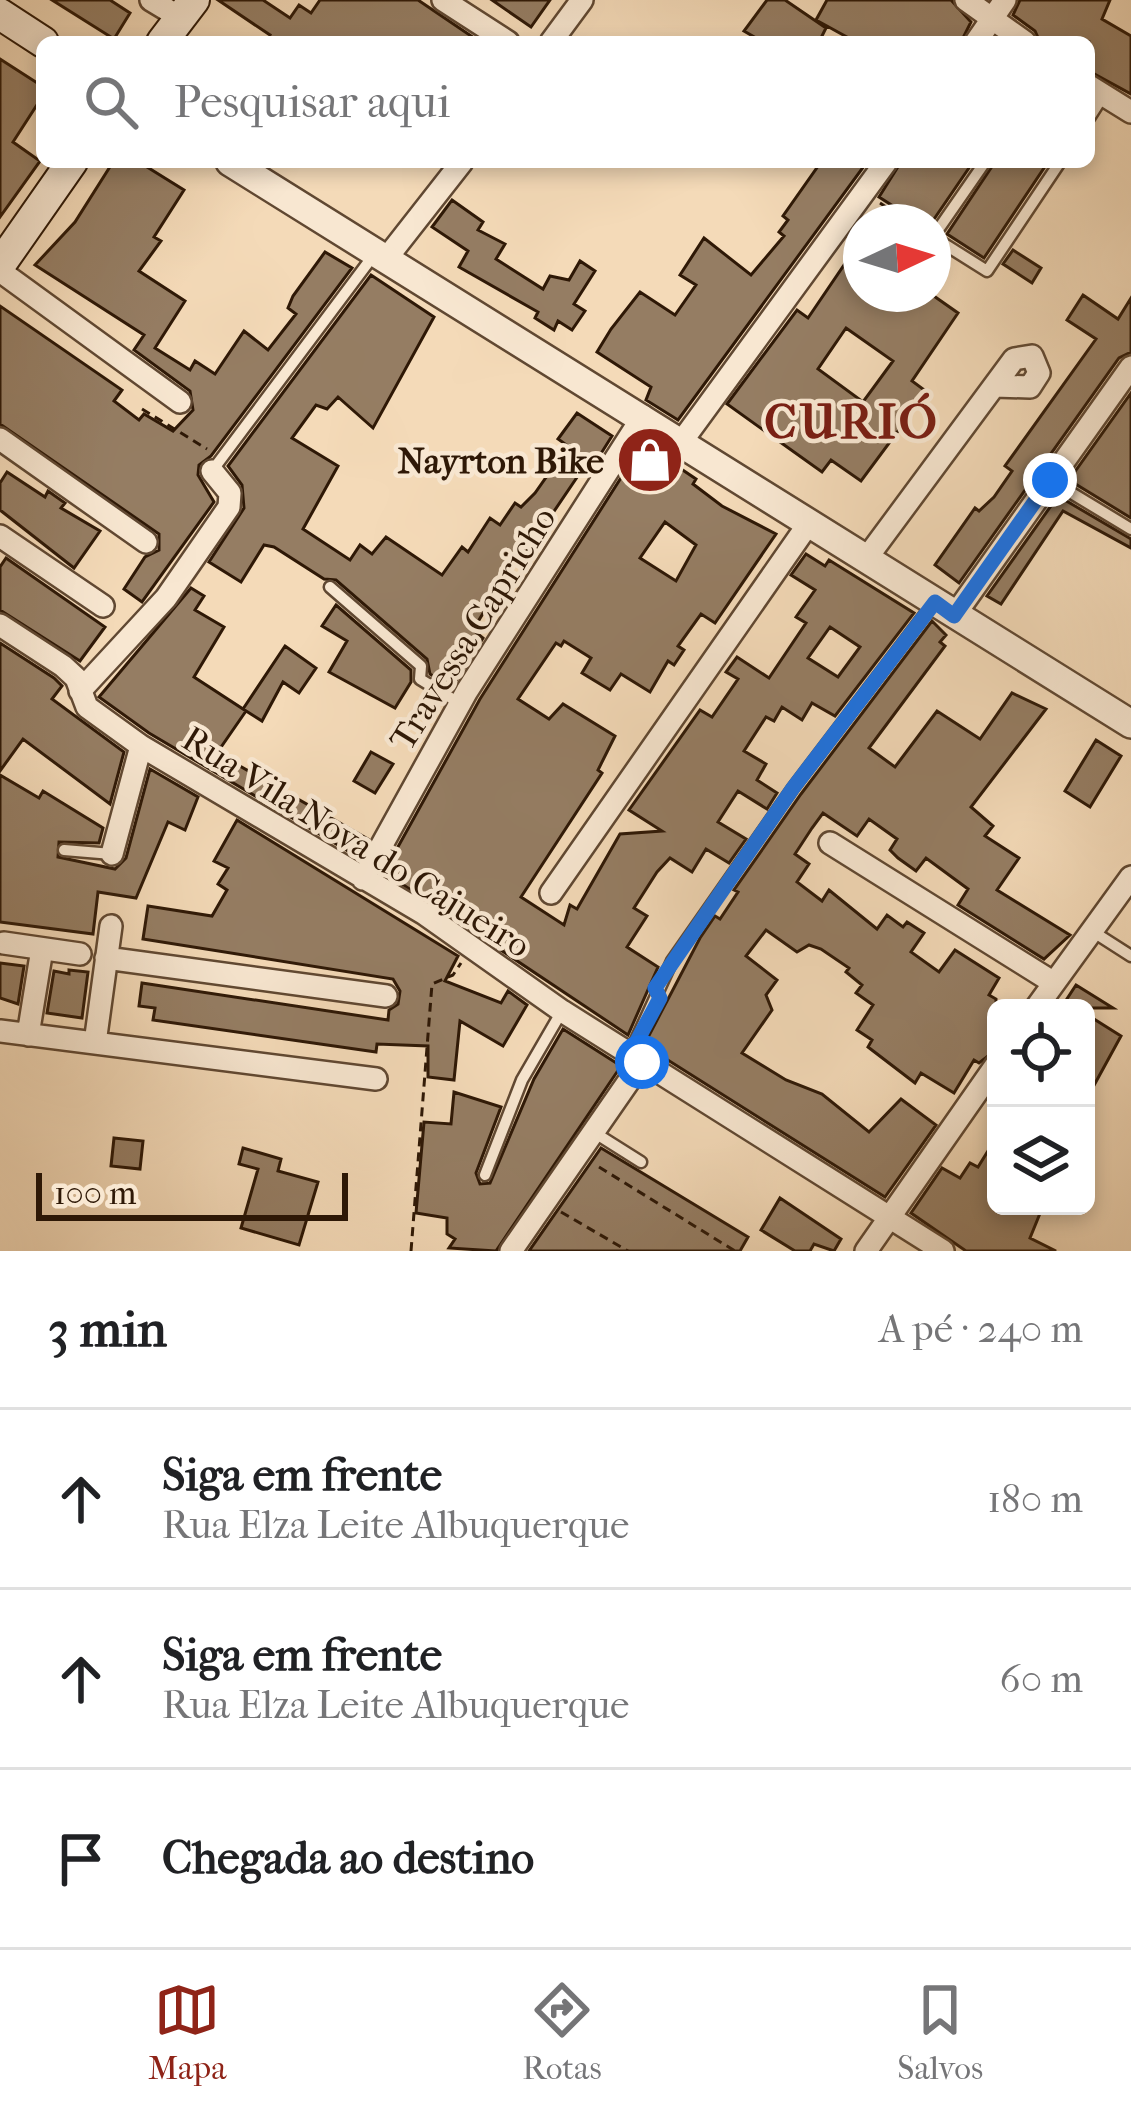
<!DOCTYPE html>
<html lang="pt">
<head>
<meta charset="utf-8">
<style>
	body { margin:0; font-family:"IM FELL French Canon",serif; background:#f2f2f2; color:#202124 }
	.controls { position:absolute; right:36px; bottom:36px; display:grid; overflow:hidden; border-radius:18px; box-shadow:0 6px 18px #0003 }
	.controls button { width:108px; height:108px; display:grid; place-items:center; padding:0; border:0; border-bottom:3px solid #e0e0e0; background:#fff; color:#202124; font:60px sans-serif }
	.compass { position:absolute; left:843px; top:204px; width:108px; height:108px; border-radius:50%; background:#fff; box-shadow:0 6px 18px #0003; rotate:86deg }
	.scale { position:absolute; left:36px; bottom:30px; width:312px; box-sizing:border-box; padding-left:12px; border:6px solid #2e1806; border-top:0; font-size:33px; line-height:42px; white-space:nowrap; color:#2e1806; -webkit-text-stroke:9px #f8e7d1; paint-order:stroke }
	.stop { position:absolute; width:36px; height:36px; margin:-27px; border:9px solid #1a73e8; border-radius:50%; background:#fff }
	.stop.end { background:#1a73e8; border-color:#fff; box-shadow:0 3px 12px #0008 }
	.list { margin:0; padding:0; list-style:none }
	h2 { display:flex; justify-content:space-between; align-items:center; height:156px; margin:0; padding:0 48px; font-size:51px }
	h2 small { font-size:39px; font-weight:400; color:#757577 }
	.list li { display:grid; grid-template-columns:78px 1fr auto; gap:36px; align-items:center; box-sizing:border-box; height:180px; padding:0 48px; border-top:3px solid #e0e0e0 }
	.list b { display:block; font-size:45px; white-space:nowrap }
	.list p { margin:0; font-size:39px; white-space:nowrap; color:#757577 }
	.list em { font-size:39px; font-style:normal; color:#757577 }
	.icon { flex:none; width:66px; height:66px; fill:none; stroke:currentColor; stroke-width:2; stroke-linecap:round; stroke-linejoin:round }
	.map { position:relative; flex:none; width:1131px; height:1251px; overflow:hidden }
	.search { position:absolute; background:#fff; box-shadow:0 6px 18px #0003; left:36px; right:36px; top:36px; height:132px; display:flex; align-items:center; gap:30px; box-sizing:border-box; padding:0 42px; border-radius:18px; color:#757577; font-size:45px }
	.sheet { height:696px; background:#fff }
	nav { display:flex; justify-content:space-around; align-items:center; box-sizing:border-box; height:168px; border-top:3px solid #e0e0e0; background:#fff; font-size:33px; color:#757577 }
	nav a { display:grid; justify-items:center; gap:6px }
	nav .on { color:#8f2418 }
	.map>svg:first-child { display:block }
	.building { fill:#957d63; stroke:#2e1806; stroke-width:3; fill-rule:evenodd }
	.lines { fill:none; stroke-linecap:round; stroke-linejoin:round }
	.service-casing { stroke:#604832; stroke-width:15 }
	.minor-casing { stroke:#604832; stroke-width:26 }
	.tertiary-casing { stroke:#604832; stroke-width:32 }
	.secondary-casing { stroke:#2e1806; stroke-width:34 }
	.path { stroke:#2e1806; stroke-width:3; stroke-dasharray:9 6; stroke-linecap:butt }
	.service { stroke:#f8e7d1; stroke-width:10 }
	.minor { stroke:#f8e7d1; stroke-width:21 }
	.tertiary { stroke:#f8e7d1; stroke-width:27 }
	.secondary { stroke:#f8e7d1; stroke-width:30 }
	.route { stroke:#1a73e8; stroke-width:15 }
	.labels { text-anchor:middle; stroke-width:9; stroke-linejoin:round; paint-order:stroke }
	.poi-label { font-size:36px; font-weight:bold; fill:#2e1806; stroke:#f8e7d1; text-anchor:end }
	.street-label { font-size:36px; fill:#2e1806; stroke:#f8e7d1 }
	.district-label { font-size:48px; font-weight:bold; letter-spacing:3px; fill:#7a1f14; stroke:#f8e7d1 }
</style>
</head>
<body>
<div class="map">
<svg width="1131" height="1251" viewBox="0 0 1131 1251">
	<rect width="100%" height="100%" fill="#f4dab8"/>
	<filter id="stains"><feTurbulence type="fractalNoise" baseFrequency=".00167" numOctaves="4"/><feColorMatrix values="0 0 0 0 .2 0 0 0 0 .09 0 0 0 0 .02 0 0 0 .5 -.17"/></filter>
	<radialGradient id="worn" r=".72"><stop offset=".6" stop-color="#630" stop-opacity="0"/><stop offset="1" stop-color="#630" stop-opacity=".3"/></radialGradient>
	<path class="building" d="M52,0H110L130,13L114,39Z
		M218,0H263L290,18L299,5L311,13L320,0H418L480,42H265L270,35Z
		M492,0H550L531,27Z
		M767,0H785L826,28L819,42H763L744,31Z
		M827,0H951L971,22L961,42H856L816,20Z
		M1020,0H1110L1102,19L1131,36V94L1089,71V42H1040L1035,31L1013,15Z
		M0,59L42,86V97L13,142L40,161L0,217Z
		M113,162H139L184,190L154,237L161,241L139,271L185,301L155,348L190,370L195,361L215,374L244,331L268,350L296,314L288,308L293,296L325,252L352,268L211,456L199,465L198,475L214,502L142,602L124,589L145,557L159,550V534L0,424V306L122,390L114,401L139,420L144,414L173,431L193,410L190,391L134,350L144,335L35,265L75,222Z
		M821,162H867L678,420L646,400L651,387L597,352L611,329L640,292L675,315L696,285L680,275L704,238L751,275L784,236L779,232L788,220L783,216Z
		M901,162H973L932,222H918L879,197Z
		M995,162H1048L984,258L947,234Z
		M452,200L483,222L478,230L505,244L496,259L543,289L550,276L569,280L580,261L595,271L574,304L585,311L572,330L558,321L554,330L535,318L538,312L459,267L468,251L432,227Z
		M861,240V294H931L958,313L912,381L927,392L861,481L831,460L822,472L727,404L797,310L808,318ZM846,328L893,361L863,402L818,369Z
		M1013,250L1041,268L1032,283L1003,264Z
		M371,275L434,317L373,428L338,397L327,409L316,405L292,438L338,466L303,529L350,560L360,545L372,554L386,537L442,575L462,547L468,552L490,518L500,525L515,503L521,507L535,493L568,446L558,439L577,413L612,436L590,471L584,467L521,560L517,557L473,630L483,638L452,687L430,674L427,659L336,580L324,579L274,547L264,545L241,582L209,562L244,508L242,485L228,466Z
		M1083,295L1118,319L1131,298V352L1119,358L959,583L935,565L975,508L979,511L994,497L1012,471L1005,466L1096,339L1067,320Z
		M1131,393V518L1069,480Z
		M653,450L696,479L693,484L722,506L776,534L715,623L701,614L678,646L684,650L674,665L668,661L650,692L621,674L610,690L582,673L591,658L564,641L561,646L556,643L518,699L549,719L563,704L615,736L598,770L602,773L521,897L564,925L570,905L577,909L620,834L662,831L629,810L700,710L712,717L738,679L726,672L737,657L769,678L806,623L796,617L815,590L791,575L806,554L825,566L829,560L914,613L835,716L812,703L802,720L782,707L774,721L766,717L744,751L766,764L757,780L777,793L767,809L738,791L718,822L746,839L729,863L706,849L692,872L670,858L657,872L634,908L647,916L627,947L658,967L628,1035L384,872L480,699L626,470L634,476ZM665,522L696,545L676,581L640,558ZM830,627L860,647L838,677L808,658Z
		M7,472L45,497L48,491L65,503L61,508L100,531L74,568L0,510V483Z
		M1058,496L1131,539V548L1063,511L1001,604L987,596Z
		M6,558L105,627L80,661L0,610V567Z
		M191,588L204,596L195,610L224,627L194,677L246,711L217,753L368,839L358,857L149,733L99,697Z
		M336,605L411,670V682L395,708L329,672L347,641L322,626Z
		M932,621L946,635L940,642L945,646L869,748L895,767L937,711L980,739L1012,693L1046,709L971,807L993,826L985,836L1019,858L997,890L1070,935L1044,959L958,905L968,889L926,858L916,871L898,858L890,850L897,839L869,819L857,836L823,813L812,828L795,854L809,864L797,882L822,901L829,890L877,929L887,915L903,927L907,922L924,933L911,952L939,972L955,950L999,978L989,995L996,999V1050L979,1063L974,1060L954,1093L921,1073L915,1083L868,1047L872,1040L857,1030L873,1005L856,993L862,985L846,972L849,968L821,949L809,945L797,952L766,930L746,956L777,980L766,995L772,1010L742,1053L786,1080L822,1094L869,1132L901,1099L936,1125L885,1197L644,1045L700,938L715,916L720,919L738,892L734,890L801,794Z
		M0,643L54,678L62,686L52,699L124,752L110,804L23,739L0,771Z
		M285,646L316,668L299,693L283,682L262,721L243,709Z
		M1096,740L1121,756L1090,807L1065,791Z
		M371,752L393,764L375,793L354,781Z
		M150,769L198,797L185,830L168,822L136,898L98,892L93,934L0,922V775L39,798L43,791L103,828L99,843L59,842L58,857L115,869L126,858Z
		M237,820L458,956L445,981L501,1003L508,991L527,1005L503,1046L460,1021L454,1080L428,1077V1046L377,1044L376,1052L153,1020L155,1008L139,1006L142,983L388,1020L389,1010L398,1004L400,991L393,979L143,939L148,906L212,916L227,890L218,884L228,868L214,861Z
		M0,963L24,966L18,1004L0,998Z
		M69,970L88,972L82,1018L47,1013L54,971L69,974Z
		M1076,985L1113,1008H1061Z
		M1086,1014L1121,1036L1086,1100Z
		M563,1029L621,1066L496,1251L449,1248L455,1239L447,1234V1218L416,1213L424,1122L451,1124L454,1092L501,1107L476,1173L480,1184L490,1183L534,1079Z
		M114,1138L143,1141L140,1169L111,1166Z
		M996,1138V1206H1043L1030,1238L1056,1251H966L911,1213L942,1168L960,1178L970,1163L978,1167Z
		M243,1148L281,1159L278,1171L318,1182L299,1245L241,1228L258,1169L239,1164Z
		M601,1148L748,1237L740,1251H529Z
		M780,1198L841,1239L834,1251L814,1244L810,1251H795L761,1230Z"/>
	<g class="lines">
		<defs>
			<path id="service" d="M1089,118L1103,96
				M985,162L933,237L987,271L1060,162
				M212,471L373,256
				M1050,480L1131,529
				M330,587L421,666L420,679L459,703
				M64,850L112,854
				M1092,931L1131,956
				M630,1053L672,961L793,788L933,604
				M595,1133L641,1162
				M485,1175L522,1080L562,1011"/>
			<path id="minor" d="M151,0L181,18
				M443,0L508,42
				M966,0L1025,42
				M551,42L582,0
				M976,42L1005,0
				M1089,86L1131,112
				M386,259L462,162
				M0,271L180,402
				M0,439L146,542
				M682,441L886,162
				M0,536L103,606
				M866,559L1014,359L1032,356L1039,373L1030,387L994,386
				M954,616L1131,367
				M0,625L63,666L76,678L87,707L141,746L423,913L562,1011L943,1251
				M80,691L166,598L229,507L230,493L212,471
				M830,843L1054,983
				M112,854L141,746
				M363,879L467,691L643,416
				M551,893L809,523
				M4,943L80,954
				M106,958L386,996
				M1036,1008L1131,877
				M0,1031L376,1079
				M28,1035L42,949
				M95,1043L111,926
				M511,1251L642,1062
				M866,1251L996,1065"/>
			<path id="tertiary" d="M230,162L1131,724"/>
			<path id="secondary" d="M0,14L43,42
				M162,42L194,0
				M0,265L72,162"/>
		</defs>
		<use href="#service" class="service-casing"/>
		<use href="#minor" class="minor-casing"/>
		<use href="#tertiary" class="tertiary-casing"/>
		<use href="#secondary" class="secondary-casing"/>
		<path class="path" d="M880,203L909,222
			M142,409L207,449
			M599,1167L735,1251
			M561,1212L628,1251
			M411,1251L432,984L453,975L461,963"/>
		<use href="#service" class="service"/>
		<use href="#minor" class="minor"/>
		<use href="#tertiary" class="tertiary"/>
		<use href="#secondary" class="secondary"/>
	</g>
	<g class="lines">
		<path class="route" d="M642,1062L630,1054L660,998L655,988L793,788L935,602L954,616L1050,480"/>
	</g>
	<defs>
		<symbol id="shop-disc" viewBox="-11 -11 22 22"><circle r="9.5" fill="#8f2418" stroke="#f8e7d1"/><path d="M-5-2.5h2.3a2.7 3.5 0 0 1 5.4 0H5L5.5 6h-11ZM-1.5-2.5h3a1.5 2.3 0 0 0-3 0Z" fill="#fff"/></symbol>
	</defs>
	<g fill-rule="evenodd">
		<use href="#shop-disc" x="612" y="422" width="76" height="76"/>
	</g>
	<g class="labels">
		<g class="poi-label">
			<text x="604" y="473">Nayrton Bike</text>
		</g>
		<g class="street-label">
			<text transform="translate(472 628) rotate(-58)" y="13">Travessa Capricho</text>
			<text transform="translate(357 841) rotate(32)" y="13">Rua Vila Nova do Cajueiro</text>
		</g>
		<g class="district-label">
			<text x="852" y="438">CURIÓ</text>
		</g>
	</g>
	<rect width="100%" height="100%" filter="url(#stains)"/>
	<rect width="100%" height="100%" fill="url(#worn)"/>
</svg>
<div class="controls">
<button><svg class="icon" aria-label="locate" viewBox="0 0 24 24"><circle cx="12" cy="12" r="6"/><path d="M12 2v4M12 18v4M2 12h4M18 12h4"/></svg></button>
<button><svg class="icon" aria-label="layers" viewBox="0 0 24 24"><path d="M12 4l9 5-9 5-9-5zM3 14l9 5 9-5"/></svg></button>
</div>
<svg class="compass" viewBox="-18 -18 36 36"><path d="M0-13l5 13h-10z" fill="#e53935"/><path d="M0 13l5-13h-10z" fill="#757577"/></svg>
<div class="scale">100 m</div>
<div class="stop" style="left:642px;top:1062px"></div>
<div class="stop end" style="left:1050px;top:480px"></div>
<div class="search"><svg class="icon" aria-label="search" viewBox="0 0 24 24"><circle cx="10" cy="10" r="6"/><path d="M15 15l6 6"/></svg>Pesquisar aqui</div>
</div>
<section class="sheet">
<h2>3 min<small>A pé · 240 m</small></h2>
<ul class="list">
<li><svg class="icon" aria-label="ahead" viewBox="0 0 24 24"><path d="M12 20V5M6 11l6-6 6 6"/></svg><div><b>Siga em frente</b><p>Rua Elza Leite Albuquerque</p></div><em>180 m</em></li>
<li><svg class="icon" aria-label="ahead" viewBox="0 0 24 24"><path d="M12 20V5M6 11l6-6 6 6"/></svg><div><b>Siga em frente</b><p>Rua Elza Leite Albuquerque</p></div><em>60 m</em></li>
<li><svg class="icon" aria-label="arrive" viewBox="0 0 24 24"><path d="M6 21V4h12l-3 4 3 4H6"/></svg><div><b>Chegada ao destino</b></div></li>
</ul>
</section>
<nav>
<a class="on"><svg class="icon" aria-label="map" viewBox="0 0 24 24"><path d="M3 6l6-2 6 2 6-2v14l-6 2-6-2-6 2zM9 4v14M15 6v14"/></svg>Mapa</a>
<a><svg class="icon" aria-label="directions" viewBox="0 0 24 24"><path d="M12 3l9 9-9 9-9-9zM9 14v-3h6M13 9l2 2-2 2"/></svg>Rotas</a>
<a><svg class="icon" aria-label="saved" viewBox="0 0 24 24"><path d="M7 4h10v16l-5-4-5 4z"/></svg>Salvos</a>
</nav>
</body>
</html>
